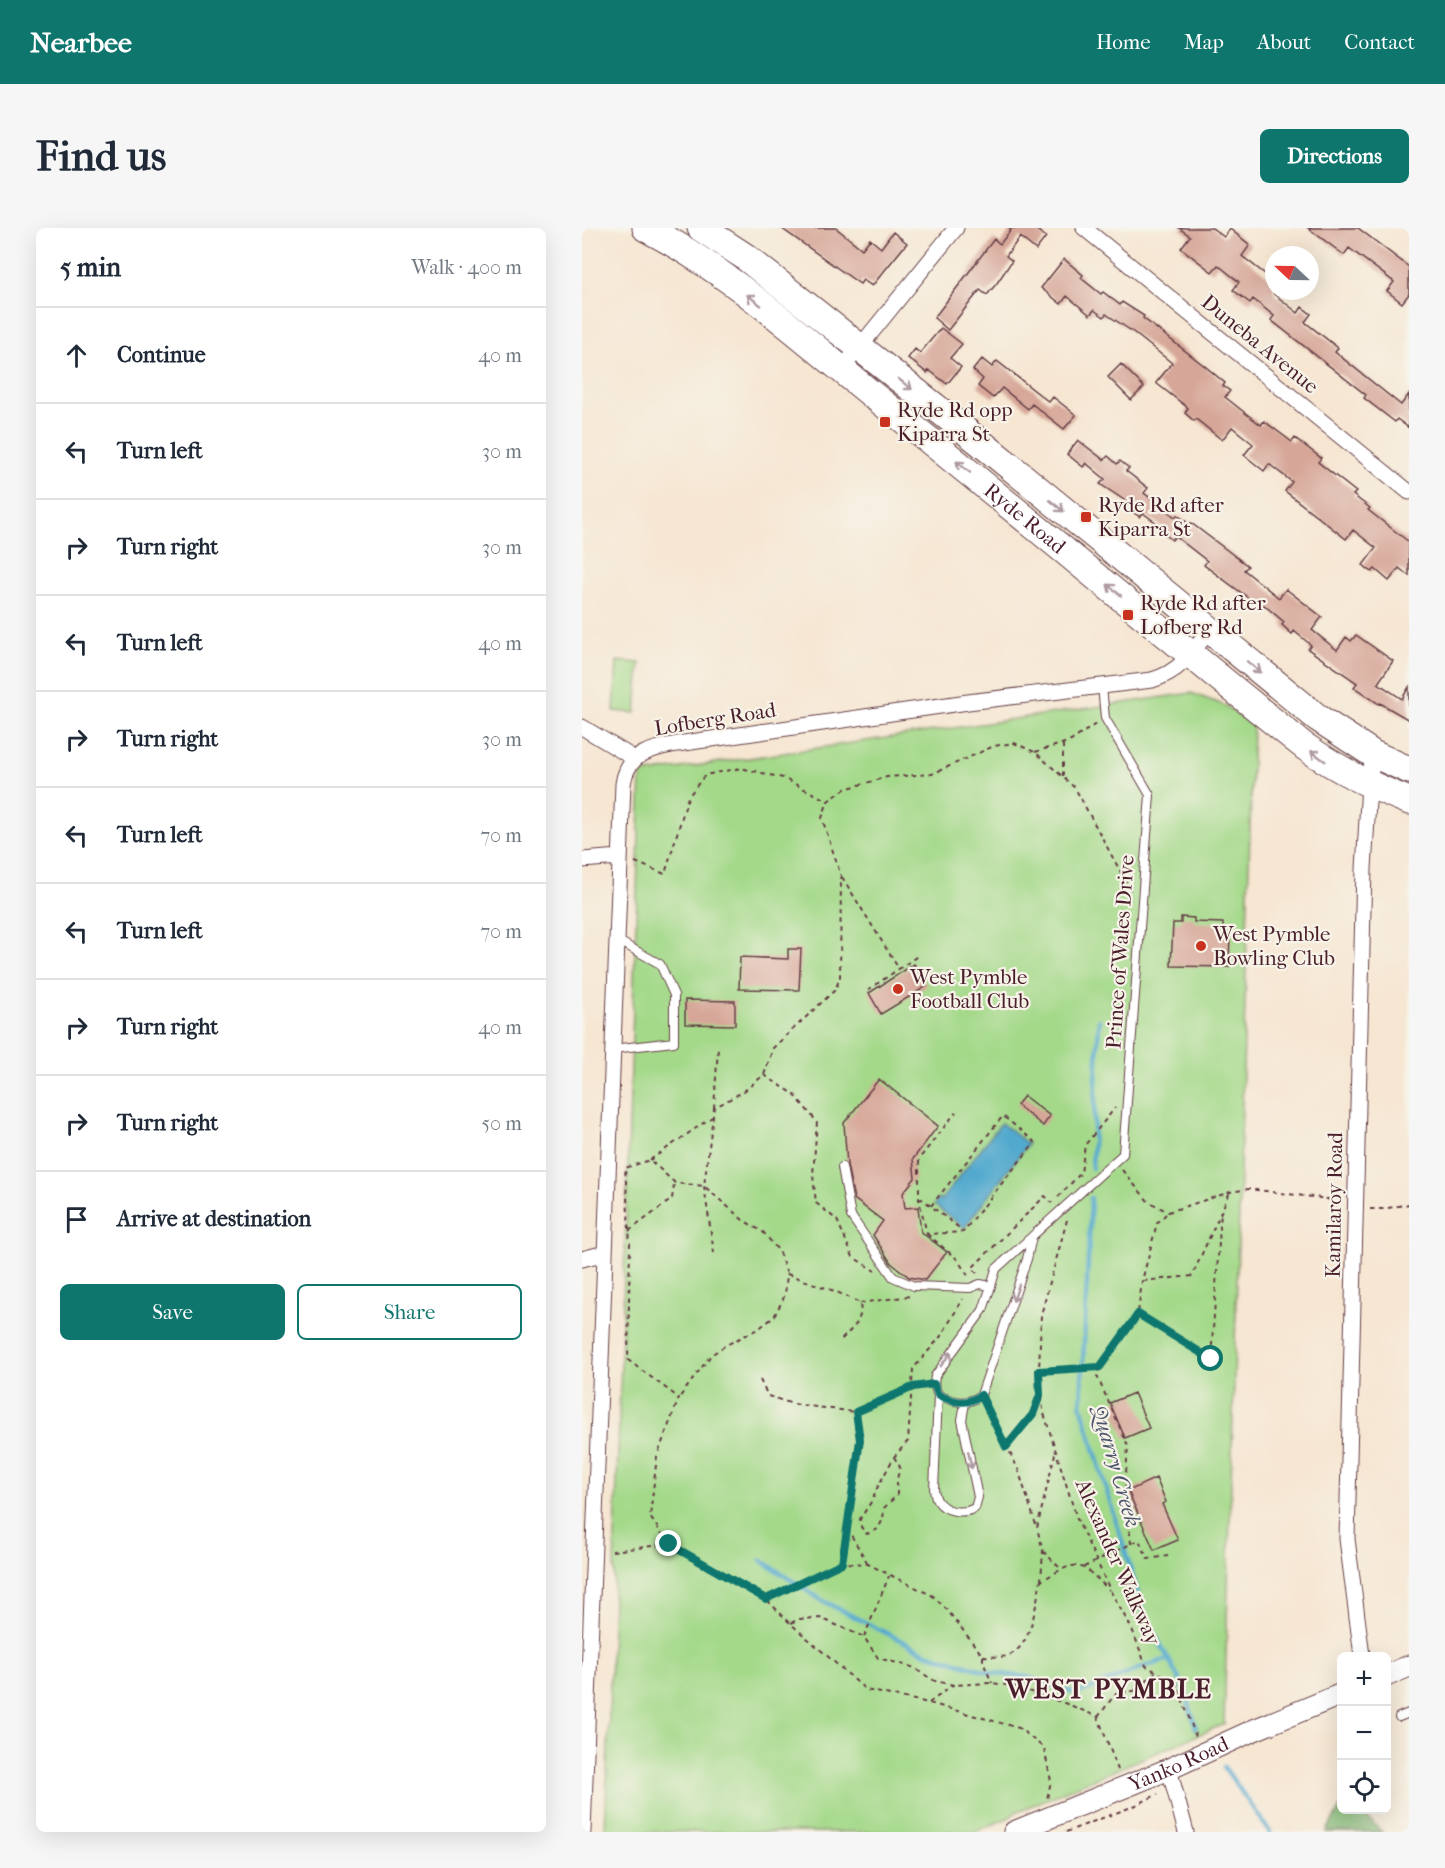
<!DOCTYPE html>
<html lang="en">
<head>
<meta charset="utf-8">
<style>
	body { margin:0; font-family:"IM FELL French Canon",serif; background:#f6f6f7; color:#1f2937 }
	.controls { position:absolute; right:18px; bottom:18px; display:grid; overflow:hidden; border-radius:9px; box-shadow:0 6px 24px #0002 }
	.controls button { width:54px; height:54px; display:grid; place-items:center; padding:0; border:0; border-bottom:2px solid #e0e1e3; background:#fff; color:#1f2937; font:30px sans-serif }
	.compass { position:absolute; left:683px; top:18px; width:54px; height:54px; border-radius:50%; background:#fff; box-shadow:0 6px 24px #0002; rotate:292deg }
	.stop { position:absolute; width:18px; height:18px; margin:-14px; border:4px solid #0f766e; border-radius:50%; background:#fff }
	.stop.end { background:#0f766e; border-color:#fff; box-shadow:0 2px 6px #0008 }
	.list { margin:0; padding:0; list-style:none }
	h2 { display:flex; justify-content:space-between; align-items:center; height:78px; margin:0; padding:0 24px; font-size:26px }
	h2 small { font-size:20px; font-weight:400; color:#747a83 }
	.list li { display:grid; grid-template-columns:39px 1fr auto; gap:18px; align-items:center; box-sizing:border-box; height:96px; padding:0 24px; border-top:2px solid #e0e1e3 }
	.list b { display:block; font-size:22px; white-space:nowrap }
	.list em { font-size:20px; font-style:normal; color:#747a83 }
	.actions { display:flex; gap:12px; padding:18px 24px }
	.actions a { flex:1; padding:14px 0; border:2px solid #0f766e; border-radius:9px; text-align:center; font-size:21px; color:#0f766e }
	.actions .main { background:#0f766e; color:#fff }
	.icon { flex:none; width:33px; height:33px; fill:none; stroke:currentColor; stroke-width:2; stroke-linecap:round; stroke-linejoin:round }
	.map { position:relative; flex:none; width:827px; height:1604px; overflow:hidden; border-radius:9px }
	header { display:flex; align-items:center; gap:36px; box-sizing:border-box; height:84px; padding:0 30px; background:#0f766e; color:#fff }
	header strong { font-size:28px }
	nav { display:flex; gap:33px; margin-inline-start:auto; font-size:21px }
	.intro { display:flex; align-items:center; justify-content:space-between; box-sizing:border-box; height:144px; padding:0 36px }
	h1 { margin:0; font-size:42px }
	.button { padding:15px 27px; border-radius:9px; background:#0f766e; color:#fff; font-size:21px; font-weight:700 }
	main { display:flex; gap:36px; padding:0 36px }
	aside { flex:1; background:#fff; border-radius:9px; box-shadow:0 6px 24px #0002 }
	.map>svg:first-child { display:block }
	.green { fill:#a4d98a; stroke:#777c5a; stroke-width:1.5 }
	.forest { fill:#83b976; stroke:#666c50; stroke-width:1.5 }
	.water { fill:#51a9ce; stroke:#4e647c; stroke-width:1.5 }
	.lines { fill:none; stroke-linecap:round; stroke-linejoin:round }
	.stream { stroke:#51a9ce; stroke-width:4.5 }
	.building { fill:#d6a698 }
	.lane-casing { stroke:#643d44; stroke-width:10 }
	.street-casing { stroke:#643d44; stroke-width:17 }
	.secondary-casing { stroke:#643d44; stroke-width:23 }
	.highway-casing { stroke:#643d44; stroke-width:29 }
	.path { stroke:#643d44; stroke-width:2; stroke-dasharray:4.5 4.5; stroke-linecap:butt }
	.lane { stroke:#fff; stroke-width:8 }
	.street { stroke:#fff; stroke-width:15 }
	.secondary { stroke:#fff; stroke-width:21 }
	.highway { stroke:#fff; stroke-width:27 }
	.oneway { stroke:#ae9aa0 }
	.route { stroke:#0f766e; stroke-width:8 }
	.poi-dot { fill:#c8321e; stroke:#f7f3e8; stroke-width:2 }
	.labels { text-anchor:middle; stroke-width:4.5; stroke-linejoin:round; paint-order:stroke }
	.street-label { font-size:21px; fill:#4a1f2b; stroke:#f7f3e8 }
	.poi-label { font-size:21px; fill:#4a1f2b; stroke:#f7f3e8; text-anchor:start }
	.water-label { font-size:22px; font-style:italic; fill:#4d566c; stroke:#f7f3e8 }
	.district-label { font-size:27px; font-weight:bold; letter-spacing:1.5px; fill:#4a1f2b; stroke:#f7f3e8 }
</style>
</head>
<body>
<header>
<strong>Nearbee</strong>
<nav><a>Home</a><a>Map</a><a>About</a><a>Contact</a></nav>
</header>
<div class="intro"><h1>Find us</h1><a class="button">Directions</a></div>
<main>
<aside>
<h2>5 min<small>Walk · 400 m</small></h2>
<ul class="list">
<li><svg class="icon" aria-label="ahead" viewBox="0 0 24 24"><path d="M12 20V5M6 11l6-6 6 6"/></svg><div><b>Continue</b></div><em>40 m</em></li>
<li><svg class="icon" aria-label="left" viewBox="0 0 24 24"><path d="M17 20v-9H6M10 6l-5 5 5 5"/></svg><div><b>Turn left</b></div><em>30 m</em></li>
<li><svg class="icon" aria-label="right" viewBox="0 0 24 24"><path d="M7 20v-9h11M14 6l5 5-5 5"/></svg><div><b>Turn right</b></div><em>30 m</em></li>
<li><svg class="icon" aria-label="left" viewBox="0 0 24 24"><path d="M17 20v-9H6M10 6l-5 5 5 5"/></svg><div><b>Turn left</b></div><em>40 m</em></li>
<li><svg class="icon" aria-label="right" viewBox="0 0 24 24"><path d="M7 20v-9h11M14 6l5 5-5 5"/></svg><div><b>Turn right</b></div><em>30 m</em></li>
<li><svg class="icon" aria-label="left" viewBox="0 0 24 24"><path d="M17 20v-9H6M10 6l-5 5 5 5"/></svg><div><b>Turn left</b></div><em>70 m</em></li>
<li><svg class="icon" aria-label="left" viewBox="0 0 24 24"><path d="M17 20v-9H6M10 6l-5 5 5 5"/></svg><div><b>Turn left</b></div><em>70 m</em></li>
<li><svg class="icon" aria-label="right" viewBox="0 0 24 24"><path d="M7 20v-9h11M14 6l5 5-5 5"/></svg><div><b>Turn right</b></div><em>40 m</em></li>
<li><svg class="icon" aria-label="right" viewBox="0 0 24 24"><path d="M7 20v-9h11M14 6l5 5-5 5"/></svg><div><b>Turn right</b></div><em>50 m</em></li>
<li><svg class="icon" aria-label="arrive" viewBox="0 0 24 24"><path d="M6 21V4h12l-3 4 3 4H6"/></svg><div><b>Arrive at destination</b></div></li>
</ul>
<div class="actions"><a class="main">Save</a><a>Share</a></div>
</aside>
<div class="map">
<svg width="827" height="1604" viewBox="0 0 827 1604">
	<rect width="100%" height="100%" fill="#f7f3e8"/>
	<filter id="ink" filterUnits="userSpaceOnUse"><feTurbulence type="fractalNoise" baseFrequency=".0167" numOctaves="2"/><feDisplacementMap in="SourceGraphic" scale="12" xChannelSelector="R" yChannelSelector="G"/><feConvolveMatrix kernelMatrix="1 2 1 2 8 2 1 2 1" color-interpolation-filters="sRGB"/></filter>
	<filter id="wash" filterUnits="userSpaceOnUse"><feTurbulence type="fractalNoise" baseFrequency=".008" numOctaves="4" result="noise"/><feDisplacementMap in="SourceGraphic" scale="24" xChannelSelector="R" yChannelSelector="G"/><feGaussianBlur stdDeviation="1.35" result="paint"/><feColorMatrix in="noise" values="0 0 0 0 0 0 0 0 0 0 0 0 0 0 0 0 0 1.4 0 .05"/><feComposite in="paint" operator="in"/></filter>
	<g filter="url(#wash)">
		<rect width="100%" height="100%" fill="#f6e6d2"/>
		<path class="green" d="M35,433L58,435L54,485L32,483Z
			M609,465L644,478L671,499L642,1496L434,1584L428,1589L393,1604H23L59,546Z"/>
		<path class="forest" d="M759,1578L760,1582H777L800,1604H744Z"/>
		<path class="water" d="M419,895L446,916L382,1000L352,977L357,971L359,972Z"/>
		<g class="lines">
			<path class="stream" d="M510,940L517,792
				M509,970L499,1177L562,1386L602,1460L614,1500
				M179,1332L241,1373L344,1425L410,1445L445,1449L495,1466L564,1438L587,1431
				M642,1539L688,1604"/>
		</g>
		<g id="blocks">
			<path class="building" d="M199,0H254L280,21L288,11L299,20L311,4L325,15L290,58L281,52L278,56Z
				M427,0H452L464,9L454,22L438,9L424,28L430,33L415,55L405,67L398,62L366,102L352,90L412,11L418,16L429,2Z
				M597,0H630L642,9L648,1L668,17L660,28L692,53V66L716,85L720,79L729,86L723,94L756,120L753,124L819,177L827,166V200L815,191L813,194L782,170L784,167L689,92L692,88L671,71L668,75L651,62L657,54L636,37L630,44L599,20L608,8Z
				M726,0H776L827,39V66L820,75L805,63L812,54L767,20L762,27Z
				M482,31L501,47L499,50L519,66L521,64L538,77L540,74L562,88L561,90L624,139L643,155L641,158L648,163L643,169L662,184L679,197L682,193L710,214L713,210L739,230L736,234L774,264L771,267L788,280L786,282L827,314V348L817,340L807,353L793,341L790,344L781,337L794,320L771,302L764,311L703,263L710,254L687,236L682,243L662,227L671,216L650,199L640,212L614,191L612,193L603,185L606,180L574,155L590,135L551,104L524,86L522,89L512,82L508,87L485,68L479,76L459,60Z
				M359,100L380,116L368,130L379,139L365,156L347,142L345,145L326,130L333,121L338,125Z
				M400,131L410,139L415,133L467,174L471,169L494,187L482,201L450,176L446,181L420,160L411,170L396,158L401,151L391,142Z
				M539,136L562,159L549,172L526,149Z
				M496,212L522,232L526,228L535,236L538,233L547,240L544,243L566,260L562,265L593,289L595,287L609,297V295L666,338L662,342L697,370L704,361L740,389L730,402L755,422L764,409L769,413L774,407L811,433L796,455L820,471L827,459V492L798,475L797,476L772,459L775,455L726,421L729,417L712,403L710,406L700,397L702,394L682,377L680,380L622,337L625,333L593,308L590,312L581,305L584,302L561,285L558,289L548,282L551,278L518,256L523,251L504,235L501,239L485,226Z
				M599,689L612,690V694L641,695V704H648L647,739L589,738L591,695H599Z
				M206,721H219L217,762L157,761L158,729L206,731Z
				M332,736L345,758L299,786L287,765Z
				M103,772L153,773V797L103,796Z
				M297,851L356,898L331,931L333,950L321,965L323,980L336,979L339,1004L365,1024L343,1052L327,1049L309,1035L291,1007L301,993L272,971L265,937L262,895Z
				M442,868L468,888L461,898L435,877Z
				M552,1165L567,1200L543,1210L528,1175Z
				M574,1250L584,1274L580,1276L596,1312L572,1322L546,1263Z"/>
		</g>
	</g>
	<g filter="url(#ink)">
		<use href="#blocks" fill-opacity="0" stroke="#643d44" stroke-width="1.5"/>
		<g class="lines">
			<defs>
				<path id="lane" d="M30,821L92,814V767L78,736L35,712
					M260,939L269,988L311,1049L332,1058L388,1060L398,1056L409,1058L414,1041L541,926L568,567L523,490L520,458
					M409,1058L401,1082L353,1148L352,1156L356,1167C372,1174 385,1178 399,1167L445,1031L450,1009
					M356,1167L352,1262C353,1265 353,1269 355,1272C363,1285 382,1286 393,1280L396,1269L380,1192L383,1175
					M817,1489L827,1485"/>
				<path id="street" d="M502,0L827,264
					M259,142L374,0
					M0,499L53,531
					M0,632L38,629
					M0,1031L23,1025
					M780,1428L765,1311L782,641L787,557L791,526
					M587,1541L604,1604
					M1,1604L41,556C45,526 68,521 95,516L386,474L570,452C598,444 611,424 627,402"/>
				<g id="secondary">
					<path d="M804,1448L827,1438"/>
					<path id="s1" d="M432,1604L587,1541L672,1502L760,1466"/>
				</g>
				<g id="highway">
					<path id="s2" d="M64,0C149,44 222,112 297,172C440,286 579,404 722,518C757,542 787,557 827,573"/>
					<path d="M119,0L162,28L409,223L736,490L791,526L827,542"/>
				</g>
			</defs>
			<use href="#lane" class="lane-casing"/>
			<use href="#street" class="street-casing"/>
			<use href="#secondary" class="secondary-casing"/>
			<use href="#highway" class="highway-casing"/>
			<path class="path" d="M453,524L489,513L515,495
				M481,548V516
				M53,634L83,646L106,569L123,547L159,540L201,550L246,573
				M260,649L317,741
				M286,762L337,727
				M182,847L212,866L235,894L231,947L234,975L255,992L271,1029L293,1043
				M132,880L136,820
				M68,932L130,889
				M540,942L566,973L586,984L648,964L667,961L746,971L754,980H759
				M476,969L499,945L503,917L533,880
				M337,972L340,971L380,1002
				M349,978L421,888L453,914L381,1004L345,1006L337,972V931L374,884
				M788,981H801L827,976
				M485,992L459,1087L457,1143L461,1182L495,1291L529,1364L550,1401L564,1438L594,1454L614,1509L612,1510
				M47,1003L90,971L92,956
				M345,1006L375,1031L387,1049
				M132,1025L122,958L132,880L162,863L182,847L191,820L253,762L258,750L259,648L240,590L246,573L263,561L305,549L350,546L412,518L432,515L453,524L493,560L549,663
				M395,1045L390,1040L463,968L470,975
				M205,1046L255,1064L278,1075C281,1094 271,1099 259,1112
				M561,1053L610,1048L648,964
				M278,1075L328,1068
				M556,1085L629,1131L639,985
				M457,1143L517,1139
				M178,1152L186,1168L211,1176L274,1184L331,1159L341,1157
				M404,1176L436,1241L455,1300
				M424,1219L451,1186L457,1169
				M312,1229L318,1239L315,1251V1267L302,1280L301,1291L296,1301L285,1306L279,1299L278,1291L291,1271L293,1264L312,1229L326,1213L331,1141L359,1108L381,1071
				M265,1300L286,1336
				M87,1316L68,1289L75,1228L97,1170L46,1132L48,1015L43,940L68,932L93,955L122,958L161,992L181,1004L196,1022L205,1046L203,1067L192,1089L176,1101L144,1117L129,1127L97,1170
				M549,1316L543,1259L546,1218L515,1148L518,1139L556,1085L560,1053L575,995L586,984
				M30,1323L87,1316L184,1371L208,1395L284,1462L347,1475L437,1500L462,1520L469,1553L465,1571
				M461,1323L478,1340
				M260,1335L278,1212L274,1184
				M502,1339L557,1312L566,1331L586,1328
				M459,1353L461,1323L455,1300L473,1226
				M184,1371L260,1335L286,1336L351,1368L366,1383L401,1428V1434L410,1455
				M209,1395L217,1391L238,1390L282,1409L296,1430L330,1439L353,1453L372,1457L410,1455L431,1458L488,1477L516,1489L536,1542
				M282,1409L307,1348
				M401,1428C408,1428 419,1430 425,1428C451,1419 453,1376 459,1353C497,1330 497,1333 527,1362
				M347,1475L371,1457
				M516,1489L534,1465L552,1463L574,1444
				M484,1604L552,1578L576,1566"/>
			<use href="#lane" class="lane"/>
			<use href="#street" class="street"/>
			<use href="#secondary" class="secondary"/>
			<use href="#highway" class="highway"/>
		</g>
		<defs><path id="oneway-shaft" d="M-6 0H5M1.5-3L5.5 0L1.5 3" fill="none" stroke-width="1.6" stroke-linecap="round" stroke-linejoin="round" transform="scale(1.5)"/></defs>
		<g class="oneway">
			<use href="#oneway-shaft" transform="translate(172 72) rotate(-142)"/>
			<use href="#oneway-shaft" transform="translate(323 156) rotate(38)"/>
			<use href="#oneway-shaft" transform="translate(381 239) rotate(-141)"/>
			<use href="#oneway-shaft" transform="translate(475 278) rotate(39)"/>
			<use href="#oneway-shaft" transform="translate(532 362) rotate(-141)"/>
			<use href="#oneway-shaft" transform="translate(672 439) rotate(39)"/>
			<use href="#oneway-shaft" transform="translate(736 528) rotate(-145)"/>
			<use href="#oneway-shaft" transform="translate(434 1065) rotate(109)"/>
			<use href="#oneway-shaft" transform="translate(364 1131) rotate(-53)"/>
			<use href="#oneway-shaft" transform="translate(388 1232) rotate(78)"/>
		</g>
	</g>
	<g class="lines" filter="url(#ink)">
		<path class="route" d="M87,1316L184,1371L260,1335L278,1212L274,1184L331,1159L352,1156L356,1167C372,1174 384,1178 399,1167L424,1219L451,1186L458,1167L457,1143L518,1139L556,1086L629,1131"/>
	</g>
	<g class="poi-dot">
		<rect x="297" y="188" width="12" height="12" rx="3"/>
		<rect x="498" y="283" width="12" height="12" rx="3"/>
		<rect x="540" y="381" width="12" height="12" rx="3"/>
		<circle cx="619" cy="718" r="6"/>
		<circle cx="316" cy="761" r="6"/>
	</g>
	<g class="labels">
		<g class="street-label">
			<text transform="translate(678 116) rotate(39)" y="7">Duneba Avenue</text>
			<text dy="7" stroke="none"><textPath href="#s2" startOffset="478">Ryde Road</textPath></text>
			<text transform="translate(133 491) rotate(-9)" y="7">Lofberg Road</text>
			<text transform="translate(538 724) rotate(-86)" y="7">Prince of Wales Drive</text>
			<text transform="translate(752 977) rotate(-89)" y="7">Kamilaroy Road</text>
			<text transform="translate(536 1334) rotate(66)" y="7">Alexander Walkway</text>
			<text dy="7" stroke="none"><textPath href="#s1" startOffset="178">Yanko Road</textPath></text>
		</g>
		<g class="poi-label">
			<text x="315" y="189">Ryde Rd opp<tspan x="315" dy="24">Kiparra St</tspan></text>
			<text x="516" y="284">Ryde Rd after<tspan x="516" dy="24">Kiparra St</tspan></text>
			<text x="558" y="382">Ryde Rd after<tspan x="558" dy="24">Lofberg Rd</tspan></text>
			<text x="631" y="713">West Pymble<tspan x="631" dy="24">Bowling Club</tspan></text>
			<text x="328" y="756">West Pymble<tspan x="328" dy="24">Football Club</tspan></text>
		</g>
		<g class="water-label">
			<text transform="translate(535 1238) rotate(74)" y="8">Quarry Creek</text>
		</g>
		<g class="district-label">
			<text x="527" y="1470">WEST PYMBLE</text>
		</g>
	</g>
</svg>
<div class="controls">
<button>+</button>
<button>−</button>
<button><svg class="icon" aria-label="locate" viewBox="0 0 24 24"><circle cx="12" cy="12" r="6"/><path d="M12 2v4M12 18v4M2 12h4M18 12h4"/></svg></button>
</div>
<svg class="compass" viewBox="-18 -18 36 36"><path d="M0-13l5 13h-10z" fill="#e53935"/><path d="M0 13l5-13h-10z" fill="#747a83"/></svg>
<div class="stop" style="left:629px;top:1131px"></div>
<div class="stop end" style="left:87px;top:1316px"></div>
</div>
</main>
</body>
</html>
